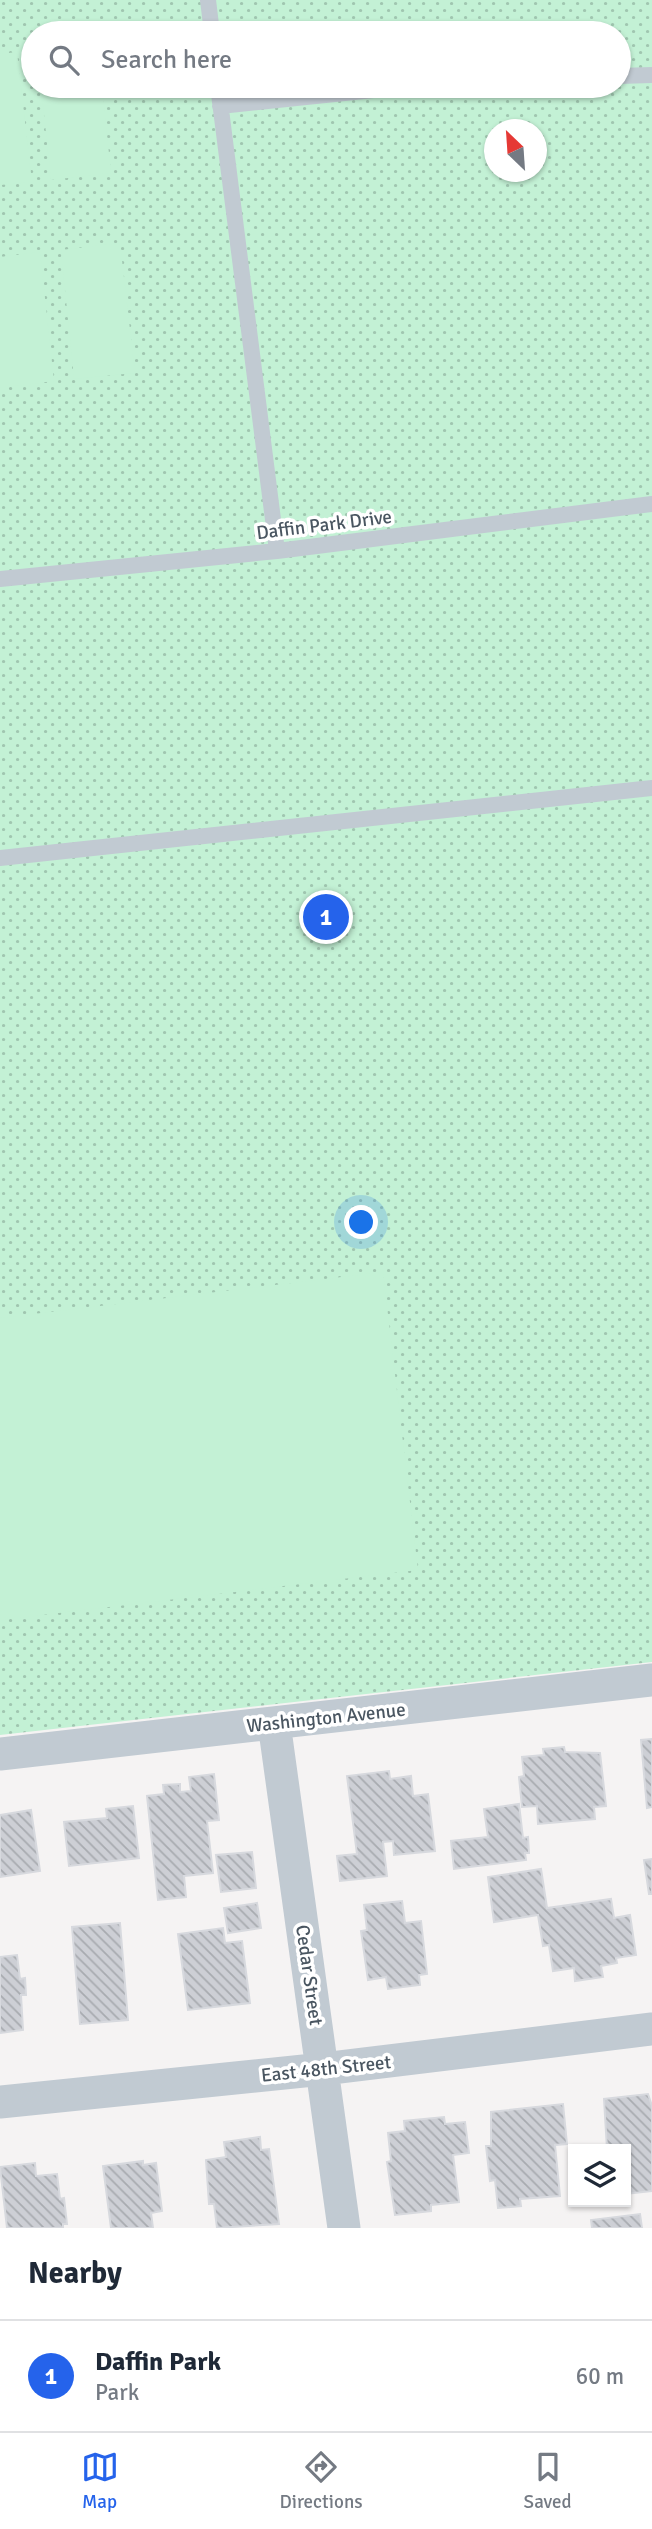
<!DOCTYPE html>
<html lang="en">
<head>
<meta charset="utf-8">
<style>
	body { margin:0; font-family:Signika,sans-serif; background:#f2f2f3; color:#1f2937 }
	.controls { position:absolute; right:21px; bottom:21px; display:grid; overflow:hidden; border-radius:0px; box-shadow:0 2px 5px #0004 }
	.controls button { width:63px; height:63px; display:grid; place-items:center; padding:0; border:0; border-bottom:2px solid #e0e1e3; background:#fff; color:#1f2937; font:35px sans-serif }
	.compass { position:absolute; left:484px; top:119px; width:63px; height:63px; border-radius:50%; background:#fff; box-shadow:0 2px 5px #0004; rotate:335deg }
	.you { position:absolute; left:362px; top:1223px; width:24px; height:24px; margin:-18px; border:5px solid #fff; border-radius:50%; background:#1a73e8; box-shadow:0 0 0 10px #1a73e833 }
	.badge { display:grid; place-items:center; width:46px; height:46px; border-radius:50%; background:#2563eb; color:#fff; font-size:23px; font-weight:700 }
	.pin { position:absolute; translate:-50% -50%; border:4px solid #fff; box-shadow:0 2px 7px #0006 }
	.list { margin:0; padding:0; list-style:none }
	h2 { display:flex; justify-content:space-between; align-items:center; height:91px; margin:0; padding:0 28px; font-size:30px }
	h2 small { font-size:23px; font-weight:400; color:#747a83 }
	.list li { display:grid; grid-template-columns:46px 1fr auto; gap:21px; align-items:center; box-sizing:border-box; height:112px; padding:0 28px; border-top:2px solid #e0e1e3 }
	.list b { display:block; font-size:26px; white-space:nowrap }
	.list p { margin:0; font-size:23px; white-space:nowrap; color:#747a83 }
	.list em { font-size:23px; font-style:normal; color:#747a83 }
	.icon { flex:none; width:38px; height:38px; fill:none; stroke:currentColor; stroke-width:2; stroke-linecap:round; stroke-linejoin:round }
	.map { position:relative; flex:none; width:652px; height:2228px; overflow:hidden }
	.search { position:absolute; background:#fff; box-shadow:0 2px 5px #0004; left:21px; right:21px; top:21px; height:77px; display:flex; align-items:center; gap:18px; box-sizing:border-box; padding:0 24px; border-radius:38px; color:#747a83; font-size:26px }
	.sheet { height:203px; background:#fff }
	nav { display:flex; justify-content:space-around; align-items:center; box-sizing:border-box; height:98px; border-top:2px solid #e0e1e3; background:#fff; font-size:19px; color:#747a83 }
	nav a { display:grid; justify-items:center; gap:4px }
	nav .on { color:#2563eb }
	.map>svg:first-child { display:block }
	.park { fill:url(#park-dots); fill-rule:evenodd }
	.pitch { fill:#c3f1d5 }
	.building { fill:url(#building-back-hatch); stroke:#d7d9de; stroke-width:2 }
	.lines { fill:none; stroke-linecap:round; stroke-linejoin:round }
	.service { stroke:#c1cad2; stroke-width:16 }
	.minor { stroke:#c1cad2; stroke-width:33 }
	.labels { text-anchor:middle; stroke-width:7; stroke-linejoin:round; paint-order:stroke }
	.street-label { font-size:19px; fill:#4a5661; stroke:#fff }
</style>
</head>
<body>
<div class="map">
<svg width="652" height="2228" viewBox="0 0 652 2228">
	<defs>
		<pattern id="park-dots" width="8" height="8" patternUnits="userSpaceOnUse" patternTransform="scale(1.75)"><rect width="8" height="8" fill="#c3f1d5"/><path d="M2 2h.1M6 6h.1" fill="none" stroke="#a0c6b0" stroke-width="1.8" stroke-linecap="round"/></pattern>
		<pattern id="building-back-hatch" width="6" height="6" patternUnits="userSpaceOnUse" patternTransform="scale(1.75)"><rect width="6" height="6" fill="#cdcfd5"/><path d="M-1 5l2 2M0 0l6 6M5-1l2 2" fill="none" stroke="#a8abb0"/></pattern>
	</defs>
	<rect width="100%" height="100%" fill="#f5f3f3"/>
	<path class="park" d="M0,0H652V1662L0,1735ZM33,33H619V86H33ZM494,130H536V172H494Z"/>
	<path class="pitch" d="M17,52L32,182L0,185V54Z
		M41,86H102L111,173L51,180Z
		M120,243L135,373L74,379L61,250Z
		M40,252L54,381L0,388V257Z
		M383,1272L418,1570L0,1620V1318Z"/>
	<path class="building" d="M652,1739V1807L647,1808L641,1740Z
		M564,1747L565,1752L600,1753L606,1806L594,1807L595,1819L538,1824L537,1806L522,1807L519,1777L524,1776L522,1757L544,1755L543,1749Z
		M389,1771L390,1779L411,1776L413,1796L428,1794L435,1851L394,1855L393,1841L383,1842L387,1876L340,1881L337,1856L357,1854L347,1776Z
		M214,1774L219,1820L207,1821L213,1873L184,1876L186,1897L158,1900L147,1796L164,1794L163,1785L180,1784V1792L191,1791L189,1777Z
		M519,1804L523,1838L528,1837L529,1853H525L526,1860L454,1869L451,1841L488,1837L484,1809Z
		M133,1806L139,1858L69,1866L64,1822L107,1818L106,1809Z
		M31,1810L40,1871L0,1877V1815Z
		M252,1852L256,1888L221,1892L216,1855Z
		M652,1859V1894H649L644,1860Z
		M541,1869L547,1908L611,1899L614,1918L630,1915L636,1955L616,1958L617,1963L601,1966L603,1977L575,1981L574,1968L553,1971L549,1945L543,1946L538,1915L494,1922L488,1877Z
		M402,1901L405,1923L421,1921L427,1974L419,1975L420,1985L388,1989L386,1977L368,1980L361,1931L367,1930L364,1905Z
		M257,1903L261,1928L228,1933L224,1908Z
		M120,1923L128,2020L80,2024L72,1927Z
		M223,1928L225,1943L242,1941L250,2003L188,2010L178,1934Z
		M17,1955L20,1979L25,1978L26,1995H21L23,2030L0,2033V1957Z
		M648,2094L652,2106V2191L626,2194V2149H607L604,2099Z
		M563,2104L567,2144L555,2145L560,2196L520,2199L521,2206L498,2208L495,2180L490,2181L486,2146H491V2112Z
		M444,2117L445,2124L465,2122L469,2153L453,2155L459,2202L431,2205V2211L395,2215L387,2162L391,2161L388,2133L405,2131L404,2121Z
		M260,2137L261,2150L269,2149L279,2224L217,2228L214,2204H209L206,2160L226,2157L224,2142Z
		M143,2161V2165L156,2163L162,2211L151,2213L153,2228H111L103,2166Z
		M35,2163L36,2176L57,2174L60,2199L64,2198L67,2224H63V2228H7L0,2167Z
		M640,2214L642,2228H592L591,2220Z"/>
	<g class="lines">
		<path class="service" d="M208,0L212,33
			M619,76L652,75
			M218,86L277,551
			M220,106L412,86
			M0,579L277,551L652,504
			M0,858L652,788"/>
		<path class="minor" d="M274,1723L344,2228
			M0,1754L652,1680
			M0,2102L323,2069L652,2029"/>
	</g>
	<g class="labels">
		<g class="street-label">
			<text transform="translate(324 524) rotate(-7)" y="7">Daffin Park Drive</text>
			<text transform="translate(326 1717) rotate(-6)" y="7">Washington Avenue</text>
			<text transform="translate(310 1975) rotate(82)" y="7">Cedar Street</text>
			<text transform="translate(326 2068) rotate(-6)" y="7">East 48th Street</text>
		</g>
	</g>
</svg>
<div class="controls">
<button><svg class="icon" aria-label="layers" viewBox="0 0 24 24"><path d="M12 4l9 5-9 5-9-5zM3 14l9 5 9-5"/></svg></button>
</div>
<svg class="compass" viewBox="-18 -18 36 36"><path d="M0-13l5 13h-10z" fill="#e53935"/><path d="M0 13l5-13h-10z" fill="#747a83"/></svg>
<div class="you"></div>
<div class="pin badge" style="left:326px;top:917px">1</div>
<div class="search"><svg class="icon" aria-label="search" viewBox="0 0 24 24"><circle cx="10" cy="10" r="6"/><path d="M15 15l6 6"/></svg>Search here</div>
</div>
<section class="sheet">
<h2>Nearby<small></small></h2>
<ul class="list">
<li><span class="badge">1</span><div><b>Daffin Park</b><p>Park</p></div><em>60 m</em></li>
</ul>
</section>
<nav>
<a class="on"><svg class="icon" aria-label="map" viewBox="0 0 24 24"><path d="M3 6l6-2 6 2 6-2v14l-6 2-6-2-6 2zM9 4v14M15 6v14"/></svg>Map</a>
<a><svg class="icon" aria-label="directions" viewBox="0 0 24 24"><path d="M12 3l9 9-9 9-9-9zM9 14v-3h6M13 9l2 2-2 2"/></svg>Directions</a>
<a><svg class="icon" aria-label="saved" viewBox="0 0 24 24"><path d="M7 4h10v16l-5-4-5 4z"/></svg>Saved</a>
</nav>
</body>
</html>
